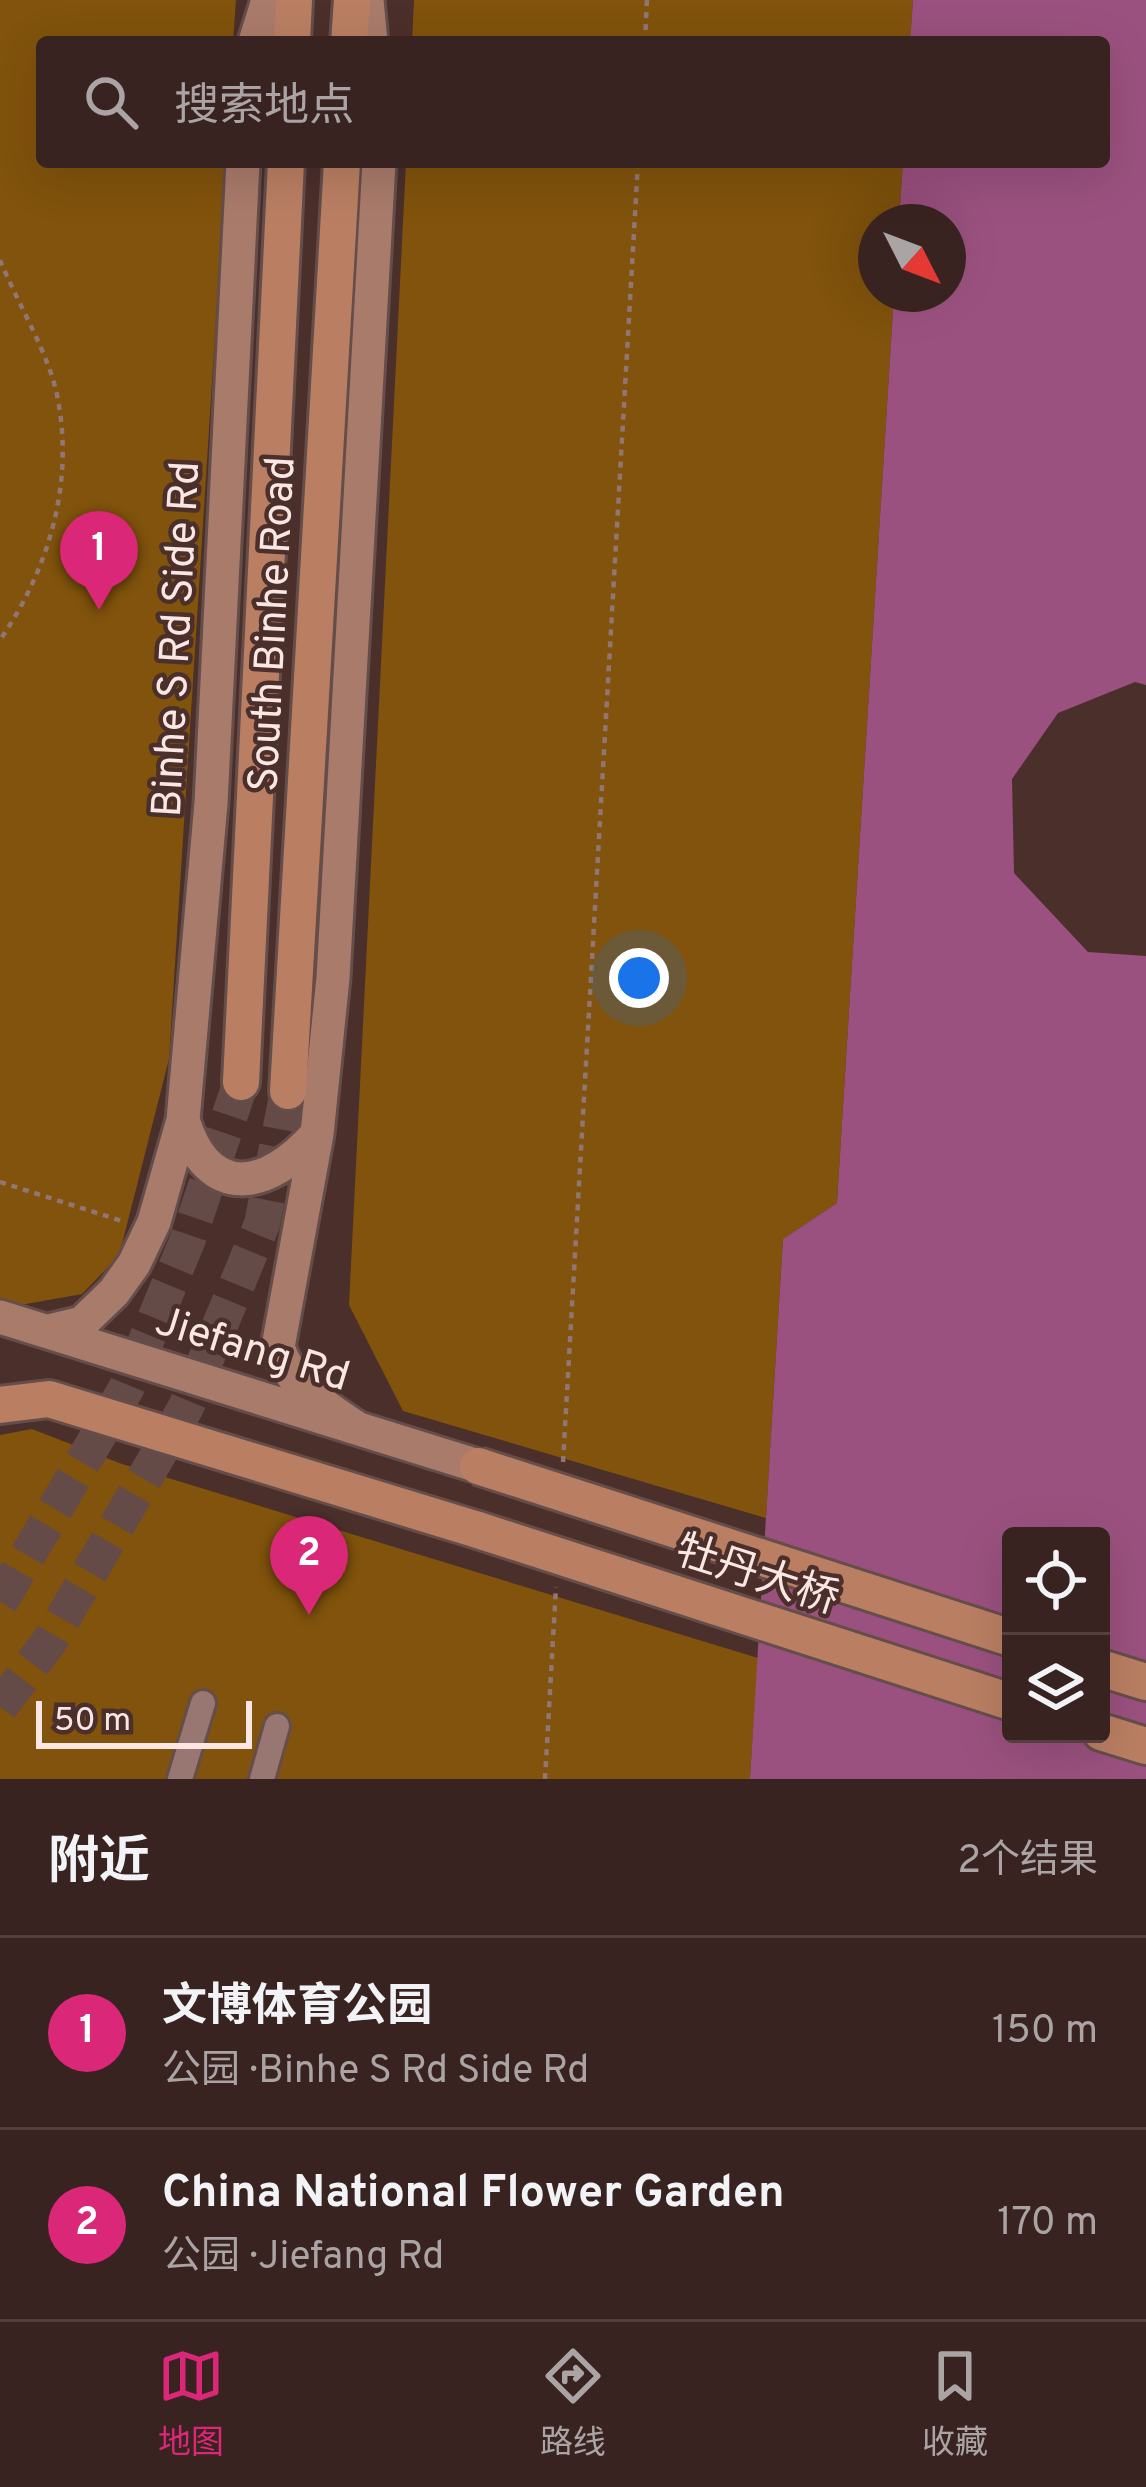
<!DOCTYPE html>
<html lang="zh">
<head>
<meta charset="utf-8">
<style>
	body { margin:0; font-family:Overpass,"Noto Sans SC",sans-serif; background:#432f2d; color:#f1f3f6 }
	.controls { position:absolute; right:36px; bottom:36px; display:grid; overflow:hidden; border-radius:12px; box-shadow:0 12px 48px #0002 }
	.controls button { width:108px; height:108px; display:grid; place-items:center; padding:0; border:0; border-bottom:3px solid #52403e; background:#382320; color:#f1f3f6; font:60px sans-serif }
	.compass { position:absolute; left:858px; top:204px; width:108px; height:108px; border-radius:50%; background:#382320; box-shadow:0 12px 48px #0002; rotate:132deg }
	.scale { position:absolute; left:36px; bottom:30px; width:216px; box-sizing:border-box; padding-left:12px; border:6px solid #fae7e4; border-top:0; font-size:33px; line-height:42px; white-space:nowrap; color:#fae7e4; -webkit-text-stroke:9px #4b2f2b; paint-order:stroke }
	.you { position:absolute; left:639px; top:978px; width:42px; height:42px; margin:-30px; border:9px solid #fff; border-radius:50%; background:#1a73e8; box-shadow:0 0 0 18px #1a73e833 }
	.badge { display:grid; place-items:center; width:78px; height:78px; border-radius:50%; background:#db2777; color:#fff; font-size:39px; font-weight:700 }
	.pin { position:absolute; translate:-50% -99px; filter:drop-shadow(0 3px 6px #0008) }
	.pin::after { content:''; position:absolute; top:63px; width:42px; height:36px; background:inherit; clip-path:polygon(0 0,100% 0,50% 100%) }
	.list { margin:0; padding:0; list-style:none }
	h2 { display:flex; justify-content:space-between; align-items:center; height:156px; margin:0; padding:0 48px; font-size:51px }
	h2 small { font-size:39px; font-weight:400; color:#aba4a5 }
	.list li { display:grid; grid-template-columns:78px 1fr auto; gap:36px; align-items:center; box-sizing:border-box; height:192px; padding:0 48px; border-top:3px solid #52403e }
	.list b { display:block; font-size:45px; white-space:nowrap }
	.list p { margin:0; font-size:39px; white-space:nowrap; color:#aba4a5 }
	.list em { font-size:39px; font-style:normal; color:#aba4a5 }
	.icon { flex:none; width:66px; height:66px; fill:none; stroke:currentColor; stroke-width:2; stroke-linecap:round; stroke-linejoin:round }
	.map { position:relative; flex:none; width:1146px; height:1779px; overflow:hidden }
	.search { position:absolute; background:#382320; box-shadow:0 12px 48px #0002; left:36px; right:36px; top:36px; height:132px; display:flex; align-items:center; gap:30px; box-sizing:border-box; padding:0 42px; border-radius:12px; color:#aba4a5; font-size:45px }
	.sheet { height:540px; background:#382320 }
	nav { display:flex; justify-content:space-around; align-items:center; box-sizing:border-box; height:168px; border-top:3px solid #52403e; background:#382320; font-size:33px; color:#aba4a5 }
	nav a { display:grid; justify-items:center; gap:6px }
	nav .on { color:#db2777 }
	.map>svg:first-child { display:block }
	.green { fill:#81530c }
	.water { fill:#9b517f; fill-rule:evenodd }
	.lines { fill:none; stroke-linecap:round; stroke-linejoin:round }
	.primary-tunnel { stroke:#654b47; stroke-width:36; stroke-dasharray:36 18; stroke-linecap:butt }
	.street-casing { stroke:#654d4a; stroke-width:30 }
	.secondary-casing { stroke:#654d4a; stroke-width:39 }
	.primary-casing { stroke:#654d4a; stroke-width:42 }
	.path { stroke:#907774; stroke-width:4.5; stroke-dasharray:6 6; stroke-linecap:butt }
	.street { stroke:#987773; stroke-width:24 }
	.secondary { stroke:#a97b6b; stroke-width:33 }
	.primary { stroke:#ba7f63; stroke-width:36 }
	.primary-bridge-casing { stroke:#654d4a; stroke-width:42; stroke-linecap:butt }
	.primary-bridge { stroke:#ba7f63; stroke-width:36 }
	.labels { text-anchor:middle; stroke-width:9; stroke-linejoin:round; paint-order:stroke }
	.street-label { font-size:42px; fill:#fae7e4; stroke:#4b2f2b }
</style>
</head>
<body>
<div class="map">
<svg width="1146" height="1779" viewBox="0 0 1146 1779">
	<rect width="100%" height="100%" fill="#4b2f2b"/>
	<path class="green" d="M0,0H236L233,42H42V162H226L169,1059L119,1256L82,1294L15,1306L0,1300Z
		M414,0H913L910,42H412Z
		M406,162H903L899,222H876V294H894L837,1203L783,1239L766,1518L403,1411L349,1305Z
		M32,1429L122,1464L758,1658L750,1779H0V1435Z"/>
	<path class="water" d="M913,0H1146V685L1135,682L1058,713L1012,779L1014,873L1088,952L1146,956V1779H750L783,1239L837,1203L894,294H948V222H899L903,162H1104V42H910ZM1011,1536H1101V1734H1011Z"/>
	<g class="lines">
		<path class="primary-tunnel" d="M0,1602L127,1387L188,1239L241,1082
			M0,1707L49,1642L186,1407L262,1224L288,1091"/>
		<defs>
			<path id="street" d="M180,1779L203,1703
				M262,1779L277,1726"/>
			<path id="secondary" d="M367,0L371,42
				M255,42L268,0
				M183,1120C209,1202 267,1190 316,1135
				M0,1317L478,1466
				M49,1331L82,1323L114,1292L134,1264L154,1222L183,1120L211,803L243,162
				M354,1426C321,1404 291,1386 278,1347L317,1134L333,978L379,162"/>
			<path id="primary" d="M292,42L294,0
				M349,42L352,0
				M241,1082L286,162
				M288,1091L342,162
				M0,1405L49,1399L478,1530
				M1101,1668L1146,1682
				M1101,1732L1146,1746"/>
		</defs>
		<use href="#street" class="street-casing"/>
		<use href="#secondary" class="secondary-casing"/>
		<use href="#primary" class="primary-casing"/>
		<path class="path" d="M645,42L647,0
			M0,260C17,302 48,352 57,395C75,482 49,569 0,640
			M0,1182L122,1221
			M563,1462L638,162
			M545,1779L556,1587"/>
		<use href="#street" class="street"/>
		<use href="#secondary" class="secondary"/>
		<use href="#primary" class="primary"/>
		<defs>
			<path id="primary-bridge" d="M478,1466L1011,1638
				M478,1530L1011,1702"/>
		</defs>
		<use href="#primary-bridge" class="primary-bridge-casing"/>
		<use href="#primary-bridge" class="primary-bridge"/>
	</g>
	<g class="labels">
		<g class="street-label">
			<text transform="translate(270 624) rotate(-87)" y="15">South Binhe Road</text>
			<text transform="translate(174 639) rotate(-87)" y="15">Binhe S Rd Side Rd</text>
			<text transform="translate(253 1347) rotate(17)" y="15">Jiefang Rd</text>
			<text transform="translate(758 1573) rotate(18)" y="15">牡丹大桥</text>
		</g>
	</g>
</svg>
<div class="controls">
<button><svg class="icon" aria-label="locate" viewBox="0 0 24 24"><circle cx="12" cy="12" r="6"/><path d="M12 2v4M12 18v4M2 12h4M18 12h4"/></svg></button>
<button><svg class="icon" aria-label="layers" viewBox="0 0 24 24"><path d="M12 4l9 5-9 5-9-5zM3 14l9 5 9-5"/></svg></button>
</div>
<svg class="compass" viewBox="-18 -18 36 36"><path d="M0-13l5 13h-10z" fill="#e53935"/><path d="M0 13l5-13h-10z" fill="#aba4a5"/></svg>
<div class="scale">50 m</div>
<div class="you"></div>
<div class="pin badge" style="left:99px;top:610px">1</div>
<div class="pin badge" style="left:309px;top:1615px">2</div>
<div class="search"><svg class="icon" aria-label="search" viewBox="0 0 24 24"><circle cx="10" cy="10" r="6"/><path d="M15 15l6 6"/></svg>搜索地点</div>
</div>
<section class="sheet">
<h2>附近<small>2个结果</small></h2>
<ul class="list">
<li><span class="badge">1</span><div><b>文博体育公园</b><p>公园 · Binhe S Rd Side Rd</p></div><em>150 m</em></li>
<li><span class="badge">2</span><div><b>China National Flower Garden</b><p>公园 · Jiefang Rd</p></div><em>170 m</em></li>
</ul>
</section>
<nav>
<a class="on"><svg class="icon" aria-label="map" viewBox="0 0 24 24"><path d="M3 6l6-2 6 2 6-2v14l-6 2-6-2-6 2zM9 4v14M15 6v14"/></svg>地图</a>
<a><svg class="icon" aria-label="directions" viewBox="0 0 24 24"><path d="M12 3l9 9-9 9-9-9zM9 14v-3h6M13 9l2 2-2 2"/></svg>路线</a>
<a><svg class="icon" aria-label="saved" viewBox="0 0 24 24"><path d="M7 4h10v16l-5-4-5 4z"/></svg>收藏</a>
</nav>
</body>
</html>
